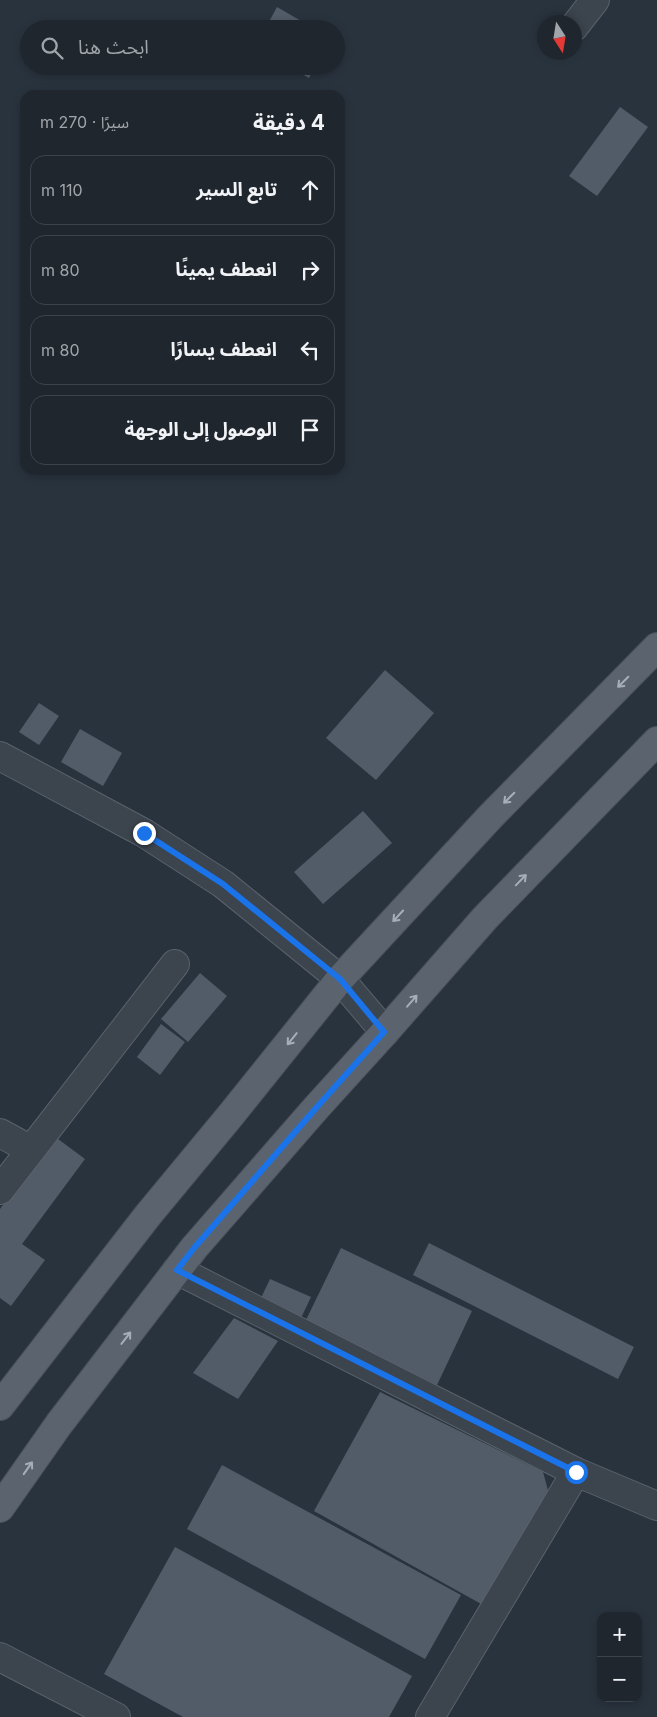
<!DOCTYPE html>
<html lang="ar">
<head>
<meta charset="utf-8">
<style>
	body { margin:0; font-family:Inter,"Noto Sans Arabic",sans-serif; background:#2c323a; color:#f1f3f6; direction:rtl }
	.controls { position:absolute; right:15px; bottom:15px; display:grid; overflow:hidden; border-radius:10px; box-shadow:0 2px 8px #0003 }
	.controls button { width:45px; height:45px; display:grid; place-items:center; padding:0; border:0; border-bottom:1px solid #3c434a; background:#1f262e; color:#f1f3f6; font:25px sans-serif }
	.compass { position:absolute; left:537px; top:15px; width:45px; height:45px; border-radius:50%; background:#1f262e; box-shadow:0 2px 8px #0003; rotate:168deg }
	.stop { position:absolute; width:15px; height:15px; margin:-11px; border:4px solid #1a73e8; border-radius:50%; background:#fff }
	.stop.end { background:#1a73e8; border-color:#fff; box-shadow:0 1px 5px #0008 }
	.list { margin:0; padding:0; list-style:none }
	h2 { display:flex; justify-content:space-between; align-items:center; height:65px; margin:0; padding:0 20px; font-size:21px }
	h2 small { font-size:16px; font-weight:400; color:#a1a5aa }
	.list li { display:grid; grid-template-columns:32px 1fr auto; gap:15px; align-items:center; box-sizing:border-box; height:70px; margin:0 10px 10px; padding:0 10px; border:1px solid #3c434a; border-radius:15px }
	.list b { display:block; font-size:19px; white-space:nowrap }
	.list em { font-size:16px; font-style:normal; color:#a1a5aa }
	.icon { flex:none; width:28px; height:28px; fill:none; stroke:currentColor; stroke-width:2; stroke-linecap:round; stroke-linejoin:round }
	.map { position:relative; flex:none; width:657px; height:1717px; overflow:hidden; direction:ltr }
	.search { position:absolute; background:#1f262e; box-shadow:0 2px 8px #0003; left:20px; top:20px; width:325px; height:55px; display:flex; align-items:center; gap:12px; box-sizing:border-box; padding:0 18px; border-radius:28px; color:#a1a5aa; font-size:19px }
	.panel { position:absolute; background:#1f262e; box-shadow:0 2px 8px #0003; left:20px; top:90px; width:325px; height:385px; border-radius:15px; direction:rtl }
	.map>svg:first-child { display:block }
	.building { fill:#525c68 }
	.lines { fill:none; stroke-linecap:round; stroke-linejoin:round }
	.minor-casing { stroke:#5a626c; stroke-width:30 }
	.primary-casing { stroke:#49505a; stroke-width:30 }
	.minor { stroke:#3c444e; stroke-width:28 }
	.primary { stroke:#5b646e; stroke-width:28 }
	.oneway { stroke:#a6aeb7 }
	.route { stroke:#1a73e8; stroke-width:6 }
</style>
</head>
<body>
<div class="map">
<svg width="657" height="1717" viewBox="0 0 657 1717">
	<rect width="100%" height="100%" fill="#29333e"/>
	<path class="building" d="M277,7L315,29H265Z
		M287,66H315L309,78Z
		M620,107L648,127L597,196L569,176Z
		M385,670L434,713L376,780L326,738Z
		M39,703L59,716L39,745L19,732Z
		M80,729L122,753L103,786L61,762Z
		M363,811L392,843L323,904L294,872Z
		M200,973L227,996L188,1042L161,1019Z
		M161,1024L185,1042L160,1075L137,1057Z
		M54,1136L85,1159L22,1244L45,1260L11,1306L0,1298V1209Z
		M429,1243L634,1347L618,1379L413,1275Z
		M341,1248L472,1311L437,1385L305,1322Z
		M270,1279L311,1297L301,1318L260,1300Z
		M234,1318L278,1341L238,1399L193,1373Z
		M380,1392L543,1472L552,1505L492,1610L314,1511Z
		M222,1465L461,1595L425,1659L187,1529Z
		M175,1547L412,1676L389,1717H183L104,1674Z"/>
	<g class="lines">
		<defs>
			<path id="minor" d="M574,27L595,0
				M0,756L144,833L223,884L340,979L385,1032
				M0,1133L31,1150
				M0,1190L175,964
				M177,1270L576,1472L657,1506
				M0,1657L116,1717
				M430,1717L576,1472"/>
			<path id="primary" d="M0,1406L148,1215L230,1116L340,979L490,817L657,647
				M0,1508L59,1424L194,1248L316,1108L385,1032L485,918L657,741"/>
		</defs>
		<use href="#minor" class="minor-casing"/>
		<use href="#primary" class="primary-casing"/>
		<use href="#minor" class="minor"/>
		<use href="#primary" class="primary"/>
	</g>
	<defs><path id="oneway-shaft" d="M-6 0H5M1.5-3L5.5 0L1.5 3" fill="none" stroke-width="1.6" stroke-linecap="round" stroke-linejoin="round" transform="scale(1.25)"/></defs>
	<g class="oneway">
		<use href="#oneway-shaft" transform="translate(623 682) rotate(135)"/>
		<use href="#oneway-shaft" transform="translate(509 798) rotate(135)"/>
		<use href="#oneway-shaft" transform="translate(521 880) rotate(-46)"/>
		<use href="#oneway-shaft" transform="translate(398 916) rotate(133)"/>
		<use href="#oneway-shaft" transform="translate(412 1001) rotate(-49)"/>
		<use href="#oneway-shaft" transform="translate(292 1039) rotate(129)"/>
		<use href="#oneway-shaft" transform="translate(126 1338) rotate(-52)"/>
		<use href="#oneway-shaft" transform="translate(28 1468) rotate(-55)"/>
	</g>
	<g class="lines">
		<path class="route" d="M144,833L223,884L340,979L384,1032L316,1108L194,1248L177,1270L576,1472"/>
	</g>
</svg>
<div class="controls">
<button>+</button>
<button>−</button>
</div>
<svg class="compass" viewBox="-18 -18 36 36"><path d="M0-13l5 13h-10z" fill="#e53935"/><path d="M0 13l5-13h-10z" fill="#a1a5aa"/></svg>
<div class="stop" style="left:576px;top:1472px"></div>
<div class="stop end" style="left:144px;top:833px"></div>
<div class="search"><svg class="icon" aria-label="search" viewBox="0 0 24 24"><circle cx="10" cy="10" r="6"/><path d="M15 15l6 6"/></svg>ابحث هنا</div>
<section class="panel">
<h2>4 دقيقة<small>سيرًا · 270 m</small></h2>
<ul class="list">
<li><svg class="icon" aria-label="ahead" viewBox="0 0 24 24"><path d="M12 20V5M6 11l6-6 6 6"/></svg><div><b>تابع السير</b></div><em>110 m</em></li>
<li><svg class="icon" aria-label="right" viewBox="0 0 24 24"><path d="M7 20v-9h11M14 6l5 5-5 5"/></svg><div><b>انعطف يمينًا</b></div><em>80 m</em></li>
<li><svg class="icon" aria-label="left" viewBox="0 0 24 24"><path d="M17 20v-9H6M10 6l-5 5 5 5"/></svg><div><b>انعطف يسارًا</b></div><em>80 m</em></li>
<li><svg class="icon" aria-label="arrive" viewBox="0 0 24 24"><path d="M6 21V4h12l-3 4 3 4H6"/></svg><div><b>الوصول إلى الوجهة</b></div></li>
</ul>
</section>
</div>
</body>
</html>
